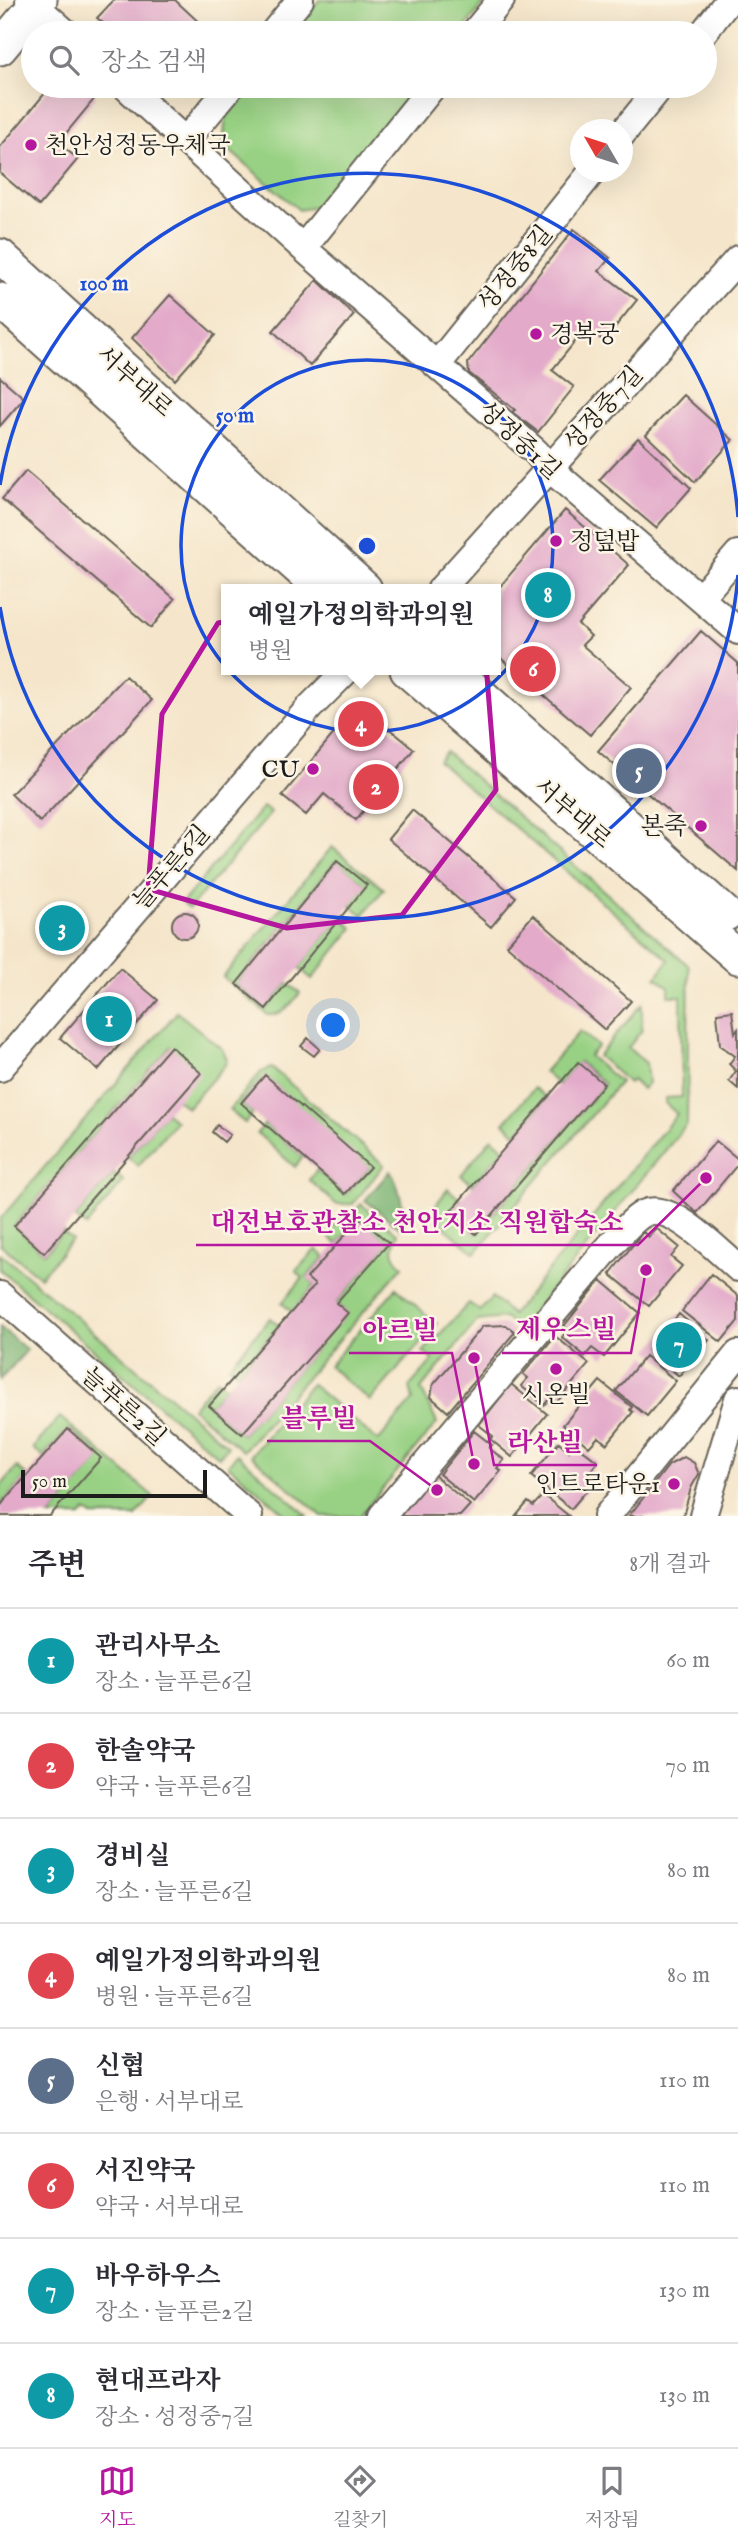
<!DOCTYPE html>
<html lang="ko">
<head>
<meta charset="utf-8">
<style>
	body { margin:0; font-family:"IM FELL English","Noto Serif KR",serif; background:#f7f7f7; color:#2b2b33 }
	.compass { position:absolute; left:570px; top:119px; width:63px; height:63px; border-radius:50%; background:#fff; box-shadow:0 7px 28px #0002; rotate:309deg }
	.scale { position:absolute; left:21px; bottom:18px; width:186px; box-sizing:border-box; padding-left:7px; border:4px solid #1c1c1c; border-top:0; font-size:19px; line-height:24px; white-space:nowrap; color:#1c1c1c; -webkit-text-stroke:5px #fcf5e5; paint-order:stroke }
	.you { position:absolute; left:334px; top:1026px; width:24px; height:24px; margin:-18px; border:5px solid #fff; border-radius:50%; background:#1a73e8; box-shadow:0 0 0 10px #1a73e833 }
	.badge { display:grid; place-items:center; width:46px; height:46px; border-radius:50%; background:#b5179e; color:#fff; font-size:23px; font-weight:700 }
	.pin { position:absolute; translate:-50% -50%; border:4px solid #fff; box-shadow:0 2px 7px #0006 }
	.popup { position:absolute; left:221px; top:584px; width:280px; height:91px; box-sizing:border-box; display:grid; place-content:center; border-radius:0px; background:#fff; filter:drop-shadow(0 2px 5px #0005); font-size:23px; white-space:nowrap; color:#7c7c81 }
	.popup b { font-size:26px; color:#2b2b33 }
	.popup::after { content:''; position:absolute; left:50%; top:100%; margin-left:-14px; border:14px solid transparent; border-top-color:#fff }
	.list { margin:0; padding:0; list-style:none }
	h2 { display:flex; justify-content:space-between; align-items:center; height:91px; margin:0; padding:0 28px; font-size:30px }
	h2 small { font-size:23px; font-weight:400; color:#7c7c81 }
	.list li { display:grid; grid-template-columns:46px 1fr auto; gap:21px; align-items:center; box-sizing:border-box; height:105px; padding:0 28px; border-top:2px solid #e1e1e2 }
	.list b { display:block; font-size:26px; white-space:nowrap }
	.list p { margin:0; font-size:23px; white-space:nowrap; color:#7c7c81 }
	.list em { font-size:23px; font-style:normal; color:#7c7c81 }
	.icon { flex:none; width:38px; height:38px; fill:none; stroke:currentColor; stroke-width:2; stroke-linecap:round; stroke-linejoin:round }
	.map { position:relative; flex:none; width:738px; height:1516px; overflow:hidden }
	.search { position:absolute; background:#fff; box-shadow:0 7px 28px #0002; left:21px; right:21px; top:21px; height:77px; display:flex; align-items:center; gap:18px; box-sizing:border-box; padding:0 24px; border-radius:38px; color:#7c7c81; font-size:26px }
	.sheet { height:931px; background:#fff }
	nav { display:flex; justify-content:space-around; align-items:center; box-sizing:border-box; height:98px; border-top:2px solid #e1e1e2; background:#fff; font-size:19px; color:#7c7c81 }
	nav a { display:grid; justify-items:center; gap:4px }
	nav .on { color:#b5179e }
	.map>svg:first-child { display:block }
	.green { fill:#98d184; stroke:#5a7650; stroke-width:2 }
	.forest { fill:#7ab372; stroke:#4b6847; stroke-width:2 }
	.building { fill:#e3aaca }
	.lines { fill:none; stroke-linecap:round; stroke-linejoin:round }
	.minor-casing { stroke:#686359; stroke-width:30 }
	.tertiary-casing { stroke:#686359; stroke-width:37 }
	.minor { stroke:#fff; stroke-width:26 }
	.tertiary { stroke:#fff; stroke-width:33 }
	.marked { fill:none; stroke:#b5179e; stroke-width:5; stroke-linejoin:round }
	.ring { fill:none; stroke:#1d4ed8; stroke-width:3.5 }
	.poi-dot { fill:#b5179e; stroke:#fcf5e5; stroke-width:2.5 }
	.labels { text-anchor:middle; stroke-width:5; stroke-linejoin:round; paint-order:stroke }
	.poi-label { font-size:24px; fill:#1c1c1c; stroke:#fcf5e5; text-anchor:start }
	.street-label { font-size:24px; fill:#1c1c1c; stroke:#fcf5e5 }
	.centre { fill:#1d4ed8; stroke:#fcf5e5; stroke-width:3.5 }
	.ring-label { font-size:21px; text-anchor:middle; font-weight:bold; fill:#1d4ed8; stroke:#fcf5e5; stroke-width:5; stroke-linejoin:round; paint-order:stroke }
	.leader { fill:none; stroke:#b5179e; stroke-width:2.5 }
	.callout-dot { fill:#b5179e; stroke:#fcf5e5; stroke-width:2.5 }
	.callout-label { font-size:26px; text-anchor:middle; font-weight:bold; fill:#b5179e; stroke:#fcf5e5; stroke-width:5; stroke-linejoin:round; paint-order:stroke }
</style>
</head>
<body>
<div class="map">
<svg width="738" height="1516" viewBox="0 0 738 1516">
	<rect width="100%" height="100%" fill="#fcf5e5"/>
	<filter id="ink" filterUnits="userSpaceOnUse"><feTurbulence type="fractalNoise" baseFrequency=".0143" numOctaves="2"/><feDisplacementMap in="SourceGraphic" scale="14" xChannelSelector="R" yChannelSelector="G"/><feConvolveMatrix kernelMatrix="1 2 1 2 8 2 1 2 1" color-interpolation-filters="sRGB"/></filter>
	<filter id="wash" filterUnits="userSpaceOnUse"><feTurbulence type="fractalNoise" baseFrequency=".00686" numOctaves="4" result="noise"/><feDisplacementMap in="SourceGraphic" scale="28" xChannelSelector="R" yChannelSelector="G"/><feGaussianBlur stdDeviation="1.57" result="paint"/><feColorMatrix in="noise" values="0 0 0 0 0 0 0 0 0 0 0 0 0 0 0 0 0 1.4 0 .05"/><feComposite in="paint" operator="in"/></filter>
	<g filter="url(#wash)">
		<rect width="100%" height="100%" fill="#f5e6cb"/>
		<path class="green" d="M319,0H486L461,33H292Z
			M250,86H422L334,202L299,210L223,145L226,116Z
			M446,752L689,966L687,1124L520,1328L504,1318L477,1321L421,1389L437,1423L360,1516H322L251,1455L311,1384L378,1441L413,1400L410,1386L433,1360L423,1352L469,1303L480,1311L492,1297L512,1315L677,1114L665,1103L666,1098L682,1097L681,996H669V987L656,977L669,960L438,761Z
			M263,807L271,813L189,909L182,903Z
			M332,847L384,889L363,915L350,905L366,885L336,861L236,984L266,1009L287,983L300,993C291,1004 284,1016 268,1015L223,977Z
			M340,917L353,928L312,979L299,968Z
			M642,1004V1030L628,1048L646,1063L648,1083L642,1089L632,1080L629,1083L598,1056Z
			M177,1012L222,1049L227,1059L225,1065L187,1108L178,1100L170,1047L14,1226L44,1253L63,1232L72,1240L40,1277L0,1244V1219Z
			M580,1031L598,1046L589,1056L620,1082L475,1253L437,1221L434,1207L448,1189L461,1200L450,1212L476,1234L604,1084L579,1062L559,1085L544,1072Z
			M272,1068L384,1165L353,1204H336L309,1180L317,1170L345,1194L369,1168L265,1076L241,1103L253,1113L245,1123L229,1110L261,1072Z
			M534,1088L547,1098L517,1134L504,1123Z
			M166,1113L176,1121L138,1166L128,1157Z
			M265,1124L303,1157L295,1167L257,1133Z
			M492,1138L504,1149L473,1185L461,1175Z
			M114,1173L124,1181L86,1226L75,1218Z
			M361,1204L398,1234C391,1248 391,1256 403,1266L243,1451L192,1408L217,1379L226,1387L209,1406L242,1434L347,1313L336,1303L388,1243L360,1218L337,1244L327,1235L345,1214L355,1212Z
			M316,1249L325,1257L307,1277L315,1285L292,1312L282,1303L303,1278L296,1271Z
			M0,1253L228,1446L219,1457L0,1270Z
			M396,1288L437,1324L370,1401L329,1366Z
			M270,1318L279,1326L238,1373L229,1366Z
			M60,1417L153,1496L136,1516H93L86,1511L81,1516H50L101,1457L69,1429L43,1457L33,1448Z
			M237,1454L308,1516H288L228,1465Z
			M17,1467L27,1476L0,1506V1487Z"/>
		<path class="forest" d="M390,1171C398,1182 408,1217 401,1229L365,1200Z
			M0,1327L27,1350L0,1380Z"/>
		<g id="blocks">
			<path class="building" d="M114,0H175L203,26L197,33H115L97,18Z
				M51,86H83L96,97L58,143L78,159L39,206L0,173V147Z
				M574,229L610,258L599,271L637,300L604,341L586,328L552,370L574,387L538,432L512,412L515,410L469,373L468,363Z
				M317,280L354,315L310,366L273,331Z
				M170,295L215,335L175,380L132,338Z
				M0,377L24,398L0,426Z
				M683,395L733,440L695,482L646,435Z
				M638,438L691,488L656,528L599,480Z
				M26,471L175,599L151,628L2,499Z
				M565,510L629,565L578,624L591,636L582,645L631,687L590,735L496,654V591Z
				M701,631L738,663V871L598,751Z
				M125,676L152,700L40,822L11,794Z
				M355,708H364L414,749L356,820L324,794L306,815L282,796Z
				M412,810L516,897L491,927L388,839Z
				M337,861L367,885L266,1009L236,984Z
				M172 925a13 13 0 1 1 26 0a13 13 0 1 1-26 0Z
				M49 928a13 13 0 1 1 26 0a13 13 0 1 1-26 0Z
				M533,915L631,1001L605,1030L507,945Z
				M120,968L158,1000L98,1070L60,1038Z
				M732,1011L735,1033L738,1029V1089L729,1081L736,1071L729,1064L735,1056L720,1045L717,1013Z
				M308,1038L320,1049L314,1056L301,1046Z
				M171,1046L201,1073L44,1253L14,1226Z
				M578,1062L604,1084L476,1234L450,1212Z
				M265,1075L370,1167L345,1194L241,1103Z
				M217,1125L230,1135L224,1142L212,1132Z
				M716,1141L738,1159V1164L697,1213L673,1191Z
				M360,1218L389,1243L336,1303L348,1313L242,1434L209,1406L315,1285L307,1278Z
				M656,1228L679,1247L671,1257L682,1266L649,1306L610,1274L643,1232L649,1237Z
				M711,1274L738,1296V1321L721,1342L682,1311Z
				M601,1280L640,1313L604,1357L592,1348L585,1356L562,1337L568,1329L564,1326Z
				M679,1314L709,1340L679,1376L649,1350Z
				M506,1325L515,1332L448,1412L431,1397L433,1385L483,1326Z
				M555,1336L589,1364L556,1403L550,1398L544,1405L521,1386L528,1378L523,1374Z
				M645,1356L676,1381L647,1416L616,1391Z
				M600,1381L632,1407L630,1410L633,1412L607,1444L598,1437L589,1447L563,1425Z
				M511,1384L547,1414L512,1457L490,1439L493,1436L479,1425Z
				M68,1429L101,1458L50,1516H0V1506Z
				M474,1431L492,1445L489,1448L504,1460L497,1468L501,1471L474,1503L439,1474Z
				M559,1442L569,1451L575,1444L598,1462L590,1471L598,1477L571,1509L531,1476Z
				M684,1457L694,1463L699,1474L691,1488L683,1516H629L669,1465Z
				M434,1475L470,1505L460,1516H400Z
				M543,1495L569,1516H516L528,1502L533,1506Z"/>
		</g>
	</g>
	<g filter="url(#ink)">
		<use href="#blocks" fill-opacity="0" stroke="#686359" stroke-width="2"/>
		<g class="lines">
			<defs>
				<path id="minor" d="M29,0L66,33
					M273,33L300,0
					M474,33L501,0
					M703,33L729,0
					M125,86L303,248L536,452L549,468L738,631
					M622,134L661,86
					M186,140L231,86
					M303,248L433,86
					M437,365L592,172
					M441,589L738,259
					M700,598L738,554
					M0,1068L310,707L347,670
					M0,1295L249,1516
					M382,1516L616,1239C624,1231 635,1217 645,1213C671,1201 719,1252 738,1268
					M607,1516L738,1354
					M703,1516L738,1399"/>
				<path id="tertiary" d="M0,48L40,0
					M0,256L365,589
					M0,300L322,589
					M407,670L738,957
					M453,670L726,914"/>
			</defs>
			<use href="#minor" class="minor-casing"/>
			<use href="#tertiary" class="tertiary-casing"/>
			<use href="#minor" class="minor"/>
			<use href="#tertiary" class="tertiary"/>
		</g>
	</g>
	<path class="marked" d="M384,591L486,664L496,790L402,915L287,928L148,889L162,714L218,623Z"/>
	<g class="ring">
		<circle cx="367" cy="546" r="186"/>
		<path d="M738 575A372 372 0 0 1 0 607M0 485A372 372 0 0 1 738 517"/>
	</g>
	<g class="poi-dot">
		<circle cx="31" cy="145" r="7"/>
		<circle cx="536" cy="334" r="7"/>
		<circle cx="556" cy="541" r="7"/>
		<circle cx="313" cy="769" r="7"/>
		<circle cx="701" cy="826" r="7"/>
		<circle cx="556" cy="1369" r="7"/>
		<circle cx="674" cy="1484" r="7"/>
	</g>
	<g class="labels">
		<g class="poi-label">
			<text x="45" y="153">천안성정동우체국</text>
			<text x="550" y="342">경복궁</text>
			<text x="570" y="549">정덮밥</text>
			<text x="299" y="777" text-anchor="end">CU</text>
			<text x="687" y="834" text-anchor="end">본죽</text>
			<text x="556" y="1402" text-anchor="middle">시온빌</text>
			<text x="660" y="1492" text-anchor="end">인트로타운1</text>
		</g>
		<g class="street-label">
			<text transform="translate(515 268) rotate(-51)" y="8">성정중8길</text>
			<text transform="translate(135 381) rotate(42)" y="8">서부대로</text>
			<text transform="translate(603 408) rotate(-48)" y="8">성정중7길</text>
			<text transform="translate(520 440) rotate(43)" y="8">성정중1길</text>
			<text transform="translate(573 813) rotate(41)" y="8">서부대로</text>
			<text transform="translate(171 867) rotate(-49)" y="8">늘푸른6길</text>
			<text transform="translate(124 1406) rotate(42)" y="8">늘푸른2길</text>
		</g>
	</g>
	<circle cx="367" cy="546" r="10" class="centre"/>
	<g class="ring-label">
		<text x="104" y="290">100 m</text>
		<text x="235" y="422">50 m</text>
	</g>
	<path class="leader" d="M706 1178L638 1245H196M646 1270L631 1353H502M474 1464L452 1353H349M437 1490L370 1441H267M474 1358L494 1465H597"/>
	<g class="callout-dot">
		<circle cx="706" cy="1178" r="7"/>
		<circle cx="646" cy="1270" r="7"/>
		<circle cx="474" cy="1464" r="7"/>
		<circle cx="437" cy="1490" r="7"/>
		<circle cx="474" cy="1358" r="7"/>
	</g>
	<g class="callout-label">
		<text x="417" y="1231">대전보호관찰소 천안지소 직원합숙소</text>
		<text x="566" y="1338">제우스빌</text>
		<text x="400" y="1339">아르빌</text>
		<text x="319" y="1427">블루빌</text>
		<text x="545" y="1451">라산빌</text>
	</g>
</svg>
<svg class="compass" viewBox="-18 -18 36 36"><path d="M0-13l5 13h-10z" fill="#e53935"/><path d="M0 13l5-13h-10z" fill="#7c7c81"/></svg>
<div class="scale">50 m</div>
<div class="you"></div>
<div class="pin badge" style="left:109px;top:1019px;background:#0f9aa8">1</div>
<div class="pin badge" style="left:376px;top:787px;background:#e0444e">2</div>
<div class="pin badge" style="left:62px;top:928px;background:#0f9aa8">3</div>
<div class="pin badge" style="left:361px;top:724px;background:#e0444e">4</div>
<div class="popup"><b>예일가정의학과의원</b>병원</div>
<div class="pin badge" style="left:639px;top:771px;background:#5c6f8a">5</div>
<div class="pin badge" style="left:533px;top:669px;background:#e0444e">6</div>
<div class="pin badge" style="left:679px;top:1345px;background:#0f9aa8">7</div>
<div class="pin badge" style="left:548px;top:595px;background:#0f9aa8">8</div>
<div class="search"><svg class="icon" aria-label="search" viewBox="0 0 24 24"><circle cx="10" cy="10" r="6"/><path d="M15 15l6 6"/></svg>장소 검색</div>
</div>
<section class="sheet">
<h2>주변<small>8개 결과</small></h2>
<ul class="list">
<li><span class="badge" style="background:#0f9aa8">1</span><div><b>관리사무소</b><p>장소 · 늘푸른6길</p></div><em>60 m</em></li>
<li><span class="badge" style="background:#e0444e">2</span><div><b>한솔약국</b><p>약국 · 늘푸른6길</p></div><em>70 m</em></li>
<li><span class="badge" style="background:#0f9aa8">3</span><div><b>경비실</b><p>장소 · 늘푸른6길</p></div><em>80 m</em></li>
<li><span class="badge" style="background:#e0444e">4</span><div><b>예일가정의학과의원</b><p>병원 · 늘푸른6길</p></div><em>80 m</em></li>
<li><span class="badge" style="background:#5c6f8a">5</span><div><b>신협</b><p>은행 · 서부대로</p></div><em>110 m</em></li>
<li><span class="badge" style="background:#e0444e">6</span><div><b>서진약국</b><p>약국 · 서부대로</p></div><em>110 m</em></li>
<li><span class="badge" style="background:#0f9aa8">7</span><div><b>바우하우스</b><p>장소 · 늘푸른2길</p></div><em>130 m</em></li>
<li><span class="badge" style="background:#0f9aa8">8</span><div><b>현대프라자</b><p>장소 · 성정중7길</p></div><em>130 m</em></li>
</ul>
</section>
<nav>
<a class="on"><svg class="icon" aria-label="map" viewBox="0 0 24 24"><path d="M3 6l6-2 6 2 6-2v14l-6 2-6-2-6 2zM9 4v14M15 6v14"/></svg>지도</a>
<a><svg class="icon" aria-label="directions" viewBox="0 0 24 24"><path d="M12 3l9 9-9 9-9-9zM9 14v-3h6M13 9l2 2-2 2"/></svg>길찾기</a>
<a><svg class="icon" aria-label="saved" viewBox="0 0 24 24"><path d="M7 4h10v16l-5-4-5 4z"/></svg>저장됨</a>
</nav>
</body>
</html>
